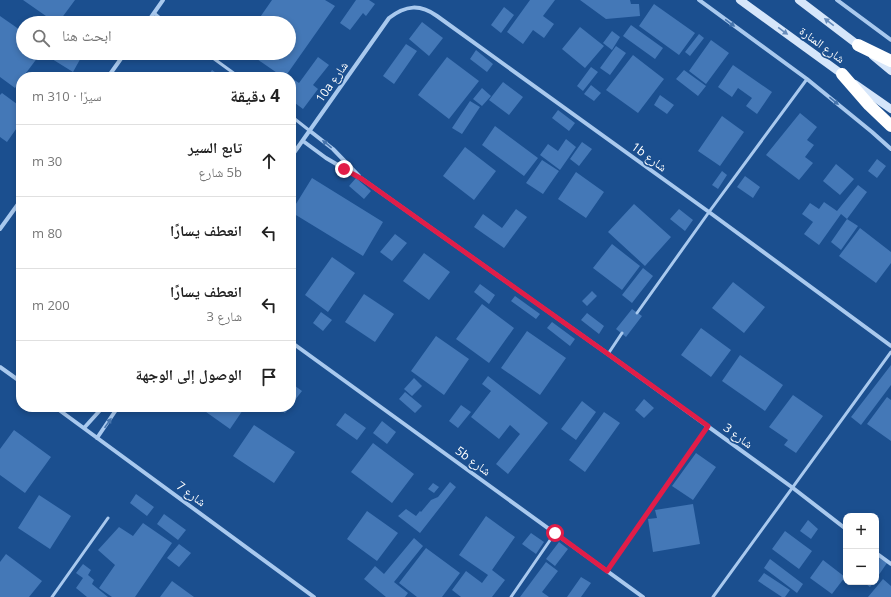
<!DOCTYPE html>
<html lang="ar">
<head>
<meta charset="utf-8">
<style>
	body { margin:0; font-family:"Open Sans","Noto Naskh Arabic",sans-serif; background:#f2f2f2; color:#222; direction:rtl }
	.controls { position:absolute; right:12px; bottom:12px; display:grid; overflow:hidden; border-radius:8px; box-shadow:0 2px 6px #0003 }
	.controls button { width:36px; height:36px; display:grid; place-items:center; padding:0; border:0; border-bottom:1px solid #e0e0e0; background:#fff; color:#222; font:20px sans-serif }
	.stop { position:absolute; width:12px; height:12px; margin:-9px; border:3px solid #e11d48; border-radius:50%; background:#fff }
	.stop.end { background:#e11d48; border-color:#fff; box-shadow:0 1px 4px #0008 }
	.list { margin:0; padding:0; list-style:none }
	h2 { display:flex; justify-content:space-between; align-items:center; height:52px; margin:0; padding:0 16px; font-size:17px }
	h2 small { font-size:13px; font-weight:400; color:#767676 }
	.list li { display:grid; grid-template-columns:26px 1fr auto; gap:12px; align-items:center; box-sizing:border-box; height:72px; padding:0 16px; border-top:1px solid #e0e0e0 }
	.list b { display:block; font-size:15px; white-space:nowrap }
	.list p { margin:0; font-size:13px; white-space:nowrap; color:#767676 }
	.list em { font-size:13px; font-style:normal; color:#767676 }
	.icon { flex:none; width:22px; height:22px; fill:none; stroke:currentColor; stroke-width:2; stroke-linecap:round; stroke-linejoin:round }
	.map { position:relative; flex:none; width:891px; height:597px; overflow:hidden; direction:ltr }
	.search { position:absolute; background:#fff; box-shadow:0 2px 6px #0003; left:16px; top:16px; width:280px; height:44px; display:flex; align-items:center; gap:10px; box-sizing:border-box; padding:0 14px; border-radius:22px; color:#767676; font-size:15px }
	.panel { position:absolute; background:#fff; box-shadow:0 2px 6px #0003; left:16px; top:72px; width:280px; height:340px; border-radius:16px; direction:rtl }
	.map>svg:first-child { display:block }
	.building { fill:#4478b7 }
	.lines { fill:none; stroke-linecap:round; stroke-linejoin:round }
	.lane { stroke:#a9c9ee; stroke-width:3 }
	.street { stroke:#a9c9ee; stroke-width:4 }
	.secondary { stroke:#d6e6fa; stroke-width:8 }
	.highway { stroke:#fff; stroke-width:12 }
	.oneway { fill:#668bba }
	.oneway2 { fill:#4674ac }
	.route { stroke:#e11d48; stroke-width:5 }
	.labels { text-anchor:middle; stroke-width:3.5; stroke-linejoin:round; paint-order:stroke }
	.street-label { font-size:12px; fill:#fff; stroke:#1b4f8f }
</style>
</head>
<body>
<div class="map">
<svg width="891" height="597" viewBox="0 0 891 597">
	<rect width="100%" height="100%" fill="#1b4f8f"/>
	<path class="building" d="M23,0H75L58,23H56Z
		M272,0H325L335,6L285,77H283L248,53H289V23H256Z
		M356,0H369L375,4L366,16L363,13L350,30L340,23Z
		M530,0H555L543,16L554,24L544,38L533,30L523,44L507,32Z
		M580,0H630L631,4H639L640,16L606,19Z
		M654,4L695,33L679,55L639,26Z
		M504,7L514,15L501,33L491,25Z
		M0,16L23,32V53H41L23,77H21V80L15,88L0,77Z
		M422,22L443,38L429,56L409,39Z
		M631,25L663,48L655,59L623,36Z
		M580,27L604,46L585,68L562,49Z
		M612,31L620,37L612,50L603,43Z
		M699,34L704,38L690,56L685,52Z
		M711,40L729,53L706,84L689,71Z
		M406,44L417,51L394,84L383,76Z
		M616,46L626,53L610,75L600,68Z
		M476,50L493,64L487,72L470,59Z
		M55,53H81L83,54L73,72L52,59Z
		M633,55L664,79L638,113L606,90Z
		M318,57L329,65L313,85L318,89L303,109L291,100V80L293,79L299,83Z
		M447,57L479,81L449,119L418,95Z
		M733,65L772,92L757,114L746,106L752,98L738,88L732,97L718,87Z
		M591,67L598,72L583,91L577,86Z
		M212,70L222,77H207Z
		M684,70L706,86L698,96L676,79Z
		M503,82L523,97L509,115L489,100Z
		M591,85L601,93L594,101L584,94Z
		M482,88L491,96L482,106L473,99Z
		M2,93L21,107V122L7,142L0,137V95Z
		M660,95L674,105L667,114L654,105Z
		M470,101L480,107L462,134L452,128Z
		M558,110L575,123L569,131L552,118Z
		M800,113L817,127L807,140L814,145L805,157L813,163L799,180L766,155Z
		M722,116L744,132L720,166L698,151Z
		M495,126L538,158L524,176L482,145Z
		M566,139L576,147L560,170L540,155L548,144L558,151Z
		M582,142L592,149L579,166L570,159Z
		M465,147L496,171L474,200L443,176Z
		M21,151V161L16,157Z
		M877,159L886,166L877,178L868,171Z
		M542,160L559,171L543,194L526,183Z
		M836,164L854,179L840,195L823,181Z
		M722,171L727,175L718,189L712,185Z
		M576,172L604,192L586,218L558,199Z
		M745,176L760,187L753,198L737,187Z
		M312,178L383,222L363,256L291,212Z
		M356,178L371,191L364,199L349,186Z
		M858,185L867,192L847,219L841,214L819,245L804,234L813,222L802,214L810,203L819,209L824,202L837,211Z
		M634,204L671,237L645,266L608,232Z
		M516,209L527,217L504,248L474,227L483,214L502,228Z
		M679,209L693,220L685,231L670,219Z
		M847,219L858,226L841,250L831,242Z
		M860,228L891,252V263L876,283L839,256Z
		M395,234L407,243L392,261L380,252Z
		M612,244L640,266L622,290L593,268Z
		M424,253L450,272L429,300L403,281Z
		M332,257L355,273L328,312L305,295Z
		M643,268L653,276L632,303L622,295Z
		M733,282L765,307L744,333L712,308Z
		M480,284L495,295L489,304L474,292Z
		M592,291L597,296L587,306L582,301Z
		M364,294L394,314L375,342L345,322Z
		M515,296L540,314L536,319L511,301Z
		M482,304L514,328L489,363L456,339Z
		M632,309L642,316L626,337L616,329Z
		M321,312L332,320L323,331L313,323Z
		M587,313L604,326L599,334L581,320Z
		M552,322L575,339L570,346L547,328Z
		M701,328L731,350L711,377L681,355Z
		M527,331L566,358L540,395L501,368Z
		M436,336L469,359L444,395L411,371Z
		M740,355L783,385L765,411L722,381Z
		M891,365V385L861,425L851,417Z
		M488,376L548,423L508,474L496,464L520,434L510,425L499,439L471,417L491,391L482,384Z
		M414,378L422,386L412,396L404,389Z
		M291,383L302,391L291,405Z
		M405,392L422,406L415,413L399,399Z
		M793,395L823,416L796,453L784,445L788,440L769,427Z
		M887,397L891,400V441L867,424Z
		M644,399L654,408L644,418L635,410Z
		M582,401L596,412L576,440L561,429Z
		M461,405L471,412L458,428L449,421Z
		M199,407H245L230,429Z
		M277,407H290L285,413Z
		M604,412L620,423L585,472L569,460Z
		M345,413L366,428L357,440L336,425Z
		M382,421L396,432L387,444L373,433Z
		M254,425L295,452L274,483L233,456Z
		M14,430L51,457L25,493L0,475V449Z
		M373,443L414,474L392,503L351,472Z
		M696,453L716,467L693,500L672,486Z
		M450,482L456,487L420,533L398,516L406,509L416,516L420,511L421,512L431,500L438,497Z
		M433,483L439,487L434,493L428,489Z
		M136,494L154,507L147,516L130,503Z
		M39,495L71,516L50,549L18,528Z
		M693,504L700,544L653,552L648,519L657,518L655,510Z
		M367,511L398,533L377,561L347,539Z
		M164,514L186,530L178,540L157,524Z
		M486,516L515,537L492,570L505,580L492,597H461L452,590L466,571L482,583L488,575L459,555Z
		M808,520L818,529L811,539L800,531Z
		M143,523L172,543L135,597H112L99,588L115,565L98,550L119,527L133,536Z
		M785,531L812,551L799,569L772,549Z
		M531,533L544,542L536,554L522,544Z
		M414,538L423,546L394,582L408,593L405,597H386L364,579L375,566L384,574Z
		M559,542L568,549L555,566L546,559Z
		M179,544L191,553L179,567L167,558Z
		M426,548L460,573L442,597H417L399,583Z
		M6,554L42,581L29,597H0V562Z
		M876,556L887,563L876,579Z
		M770,559L803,584L797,593L764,568Z
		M823,560L845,577L832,594L810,578Z
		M546,562L558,571L542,592L549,597H520Z
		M83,564L91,570L88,575L94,580L92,584L108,597H87L76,588L83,578L76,573Z
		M764,573L790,590L785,597H782L758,581Z
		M581,577L591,583L581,597H567Z
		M883,579L891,586V597H868Z
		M172,581L194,597H160Z
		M863,582H874L870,587Z"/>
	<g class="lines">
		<path class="lane" d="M154,13L166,23
			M206,53L239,77
			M291,116L310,131
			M637,313L709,212L807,79
			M608,354L622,333
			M607,571L708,426
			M52,597L108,518
			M511,597L555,533
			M713,597L891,352"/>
		<path class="street" d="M699,0L807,79L872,132L891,149
			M837,0L891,40
			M147,23L163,0
			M108,77L125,53
			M310,131L333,149L359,176
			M303,141L326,158L362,179L608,354L793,488L846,529
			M291,157L389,18C406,5 420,4 437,16L709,212L891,346
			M0,229L21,200
			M291,342L643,597
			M0,367L21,382
			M55,407L314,597
			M84,428L103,407
			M97,438L118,407
			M876,553L891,564"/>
		<path class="secondary" d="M740,0L846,77
			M799,0L862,48
			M873,56L891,71
			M855,84L891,109"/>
		<path class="highway" d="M858,45L891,61
			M842,74L869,105L891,126"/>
	</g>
	<defs><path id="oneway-solid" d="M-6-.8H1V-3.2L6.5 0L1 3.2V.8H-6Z"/></defs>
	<g class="oneway">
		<use href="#oneway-solid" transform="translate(829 22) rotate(-143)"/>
		<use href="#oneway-solid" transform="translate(783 31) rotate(36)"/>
	</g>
	<g class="oneway2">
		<use href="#oneway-solid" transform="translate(730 23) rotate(36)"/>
		<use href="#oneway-solid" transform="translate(834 101) rotate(39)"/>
		<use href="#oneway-solid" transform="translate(327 144) rotate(-141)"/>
		<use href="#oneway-solid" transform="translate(108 423) rotate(-55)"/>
	</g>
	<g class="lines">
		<path class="route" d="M344,169L362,179L608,354L708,426L607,571L555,533"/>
	</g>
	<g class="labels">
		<g class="street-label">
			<text transform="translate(822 45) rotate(36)" y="4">شارع المنارة</text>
			<text transform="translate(332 82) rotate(-55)" y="4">10a شارع</text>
			<text transform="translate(649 157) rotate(36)" y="4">1b شارع</text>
			<text transform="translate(738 436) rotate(36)" y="4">شارع 3</text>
			<text transform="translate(473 461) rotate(36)" y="4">5b شارع</text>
			<text transform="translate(191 494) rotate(36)" y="4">شارع 7</text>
		</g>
	</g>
</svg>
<div class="controls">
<button>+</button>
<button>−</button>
</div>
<div class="stop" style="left:555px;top:533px"></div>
<div class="stop end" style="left:344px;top:169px"></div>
<div class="search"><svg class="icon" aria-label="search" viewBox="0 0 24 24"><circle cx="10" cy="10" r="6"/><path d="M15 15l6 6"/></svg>ابحث هنا</div>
<section class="panel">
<h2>4 دقيقة<small>سيرًا · 310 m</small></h2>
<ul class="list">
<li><svg class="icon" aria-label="ahead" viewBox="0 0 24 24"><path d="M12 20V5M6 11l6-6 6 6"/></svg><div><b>تابع السير</b><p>5b شارع</p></div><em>30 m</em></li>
<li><svg class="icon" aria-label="left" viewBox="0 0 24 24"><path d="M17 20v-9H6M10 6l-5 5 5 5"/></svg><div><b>انعطف يسارًا</b></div><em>80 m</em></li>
<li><svg class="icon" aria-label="left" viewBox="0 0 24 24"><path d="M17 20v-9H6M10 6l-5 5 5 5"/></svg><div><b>انعطف يسارًا</b><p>شارع 3</p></div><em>200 m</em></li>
<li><svg class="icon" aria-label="arrive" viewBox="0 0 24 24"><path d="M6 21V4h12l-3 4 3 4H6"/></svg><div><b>الوصول إلى الوجهة</b></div></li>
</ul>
</section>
</div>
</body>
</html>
